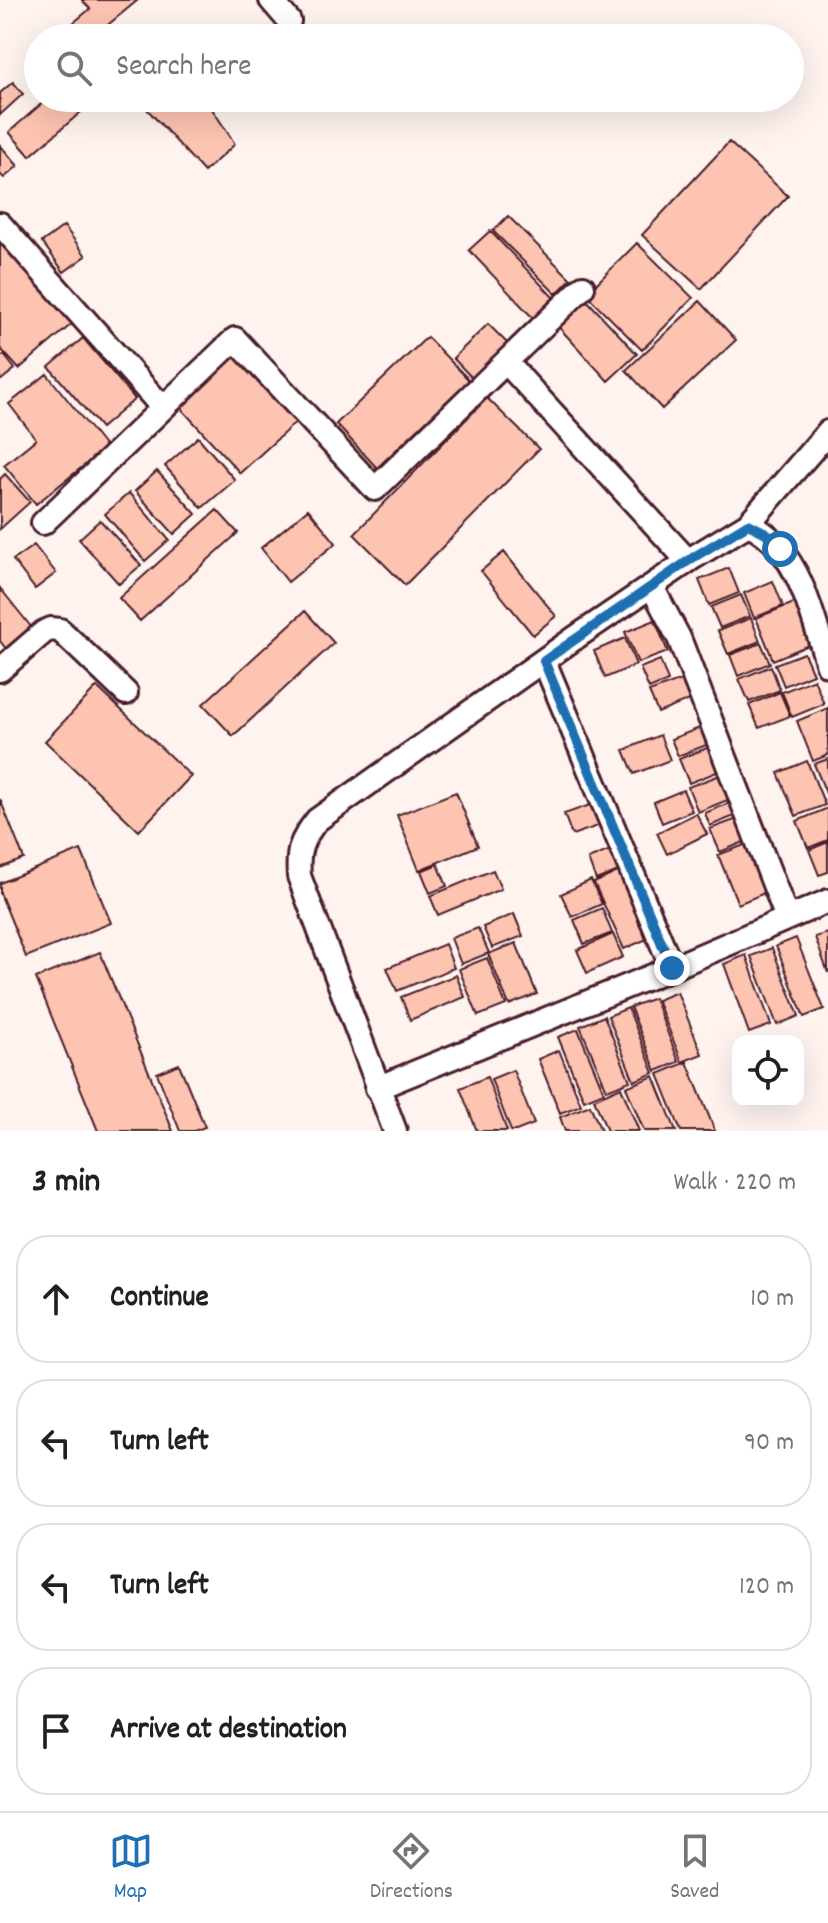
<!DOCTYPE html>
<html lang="en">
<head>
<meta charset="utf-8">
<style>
	body { margin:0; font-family:Dekko,sans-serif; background:#f6f6f6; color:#202124 }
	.controls { position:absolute; right:24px; bottom:24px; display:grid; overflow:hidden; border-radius:16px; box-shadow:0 8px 32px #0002 }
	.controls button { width:72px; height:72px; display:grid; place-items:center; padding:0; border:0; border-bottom:2px solid #e0e0e0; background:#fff; color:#202124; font:40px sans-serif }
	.stop { position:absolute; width:24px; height:24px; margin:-18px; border:6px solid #1f6fb2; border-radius:50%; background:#fff }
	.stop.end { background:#1f6fb2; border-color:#fff; box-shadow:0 2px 8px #0008 }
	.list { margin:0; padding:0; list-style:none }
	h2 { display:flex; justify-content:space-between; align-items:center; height:104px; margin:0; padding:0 32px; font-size:34px }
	h2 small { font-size:26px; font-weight:400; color:#757577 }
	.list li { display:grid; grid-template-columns:52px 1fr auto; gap:24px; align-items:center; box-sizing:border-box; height:128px; margin:0 16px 16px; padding:0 16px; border:2px solid #e0e0e0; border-radius:32px }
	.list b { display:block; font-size:30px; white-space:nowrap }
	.list em { font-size:26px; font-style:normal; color:#757577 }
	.icon { flex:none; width:44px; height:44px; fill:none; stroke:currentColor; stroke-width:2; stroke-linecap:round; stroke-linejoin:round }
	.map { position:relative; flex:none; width:828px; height:1131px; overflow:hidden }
	.search { position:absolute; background:#fff; box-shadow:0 8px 32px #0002; left:24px; right:24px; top:24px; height:88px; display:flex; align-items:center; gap:20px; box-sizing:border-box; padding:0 28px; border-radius:44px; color:#757577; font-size:30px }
	.sheet { height:680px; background:#fff }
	nav { display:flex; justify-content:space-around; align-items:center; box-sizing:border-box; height:112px; border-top:2px solid #e0e0e0; background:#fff; font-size:22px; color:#757577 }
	nav a { display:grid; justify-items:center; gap:4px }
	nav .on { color:#1f6fb2 }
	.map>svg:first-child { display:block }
	.building { fill:#fcc4b1; stroke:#4a1f2b; stroke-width:2 }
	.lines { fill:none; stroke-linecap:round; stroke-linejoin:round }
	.minor-casing { stroke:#4a1f2b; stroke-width:28 }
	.minor { stroke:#fff; stroke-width:22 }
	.route { stroke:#1f6fb2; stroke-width:10 }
</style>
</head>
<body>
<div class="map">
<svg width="828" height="1131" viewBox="0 0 828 1131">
	<rect width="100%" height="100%" fill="#fef3ef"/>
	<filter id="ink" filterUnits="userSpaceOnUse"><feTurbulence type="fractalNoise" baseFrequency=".0125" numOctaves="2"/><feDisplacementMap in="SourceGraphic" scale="16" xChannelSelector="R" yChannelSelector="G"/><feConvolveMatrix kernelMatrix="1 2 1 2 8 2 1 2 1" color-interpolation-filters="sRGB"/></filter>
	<g filter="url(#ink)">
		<path class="building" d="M82,0H138L92,38H55L90,9Z
			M13,82L23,94L0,115V93Z
			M48,98H81L88,106L30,156L9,132Z
			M137,98H205L235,144L204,172Z
			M729,142L788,196L701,289L642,235Z
			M0,145L18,166L4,178L0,174Z
			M508,216L571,279L556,294L493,231Z
			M64,226L86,256L64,272L42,242Z
			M490,231L554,298L533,318L469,250Z
			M0,239L73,323L19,369L0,348Z
			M637,243L693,298L642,350L586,294Z
			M584,297L637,354L608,381L555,323Z
			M700,301L736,340L662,409L626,370Z
			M488,324L510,346L474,380L453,358Z
			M427,337L469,380L377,468L336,424Z
			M83,338L135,399L101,428L49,367Z
			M233,354L296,422L240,473L178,405Z
			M4,355L15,369L0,381V357Z
			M47,374L106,448L36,504L4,465L36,439L9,404Z
			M487,398L539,449L405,585L354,534Z
			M198,437L235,480L202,508L165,466Z
			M157,471L196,514L174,534L135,491Z
			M5,474L30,502L0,529V479Z
			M129,493L169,540L145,561L105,514Z
			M308,509L336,543L288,582L261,548Z
			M217,510L238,533L140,621L119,598Z
			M100,520L141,565L119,584L79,539Z
			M34,545L56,573L35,589L13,560Z
			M504,552L556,616L533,635L481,571Z
			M729,568L739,593L709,605L699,580Z
			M773,581L783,606L754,618L744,593Z
			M0,588L36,633L10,654L0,641Z
			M741,595L750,616L720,628L711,607Z
			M799,601L816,642L773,660L756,618Z
			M305,611L334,643L233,736L203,704Z
			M751,618L760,641L728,654L718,631Z
			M655,620L668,652L638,663L625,632Z
			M625,638L636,665L605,678L594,651Z
			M761,643L770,663L738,676L730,655Z
			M804,653L813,674L784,686L775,664Z
			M660,660L668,681L649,689L640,668Z
			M771,666L780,690L749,702L739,679Z
			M684,679L692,699L658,713L649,692Z
			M814,679L824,704L792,717L782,692Z
			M97,687L191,776L139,831L45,741Z
			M780,692L790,716L759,728L749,705Z
			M828,708V755L813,761L797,721Z
			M702,727L709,744L678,756L671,739Z
			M660,735L670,760L634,774L624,750Z
			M712,746L722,770L689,783L679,759Z
			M828,759V798L814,764Z
			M807,761L825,805L796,816L778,773Z
			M720,775L730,799L698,812L688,787Z
			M683,790L692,811L662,823L654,802Z
			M456,792L478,846L419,870L397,815Z
			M0,799L24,859L0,868Z
			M732,802L737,815L710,826L705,813Z
			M596,803L604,824L572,835L564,814Z
			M828,808V840L808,848L797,821Z
			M696,813L707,834L667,854L657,833Z
			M740,818L749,840L720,852L710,829Z
			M828,842V872L819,875L809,850Z
			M747,844L767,892L738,904L718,855Z
			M618,847L626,868L596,880L588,859Z
			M81,850L111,923L26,957L0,893V883Z
			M438,864L447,886L430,893L421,871Z
			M624,869L647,920L639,923L647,939L624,949L594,883Z
			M493,870L501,889L438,915L430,896Z
			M591,880L602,904L572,917L561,894Z
			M602,908L612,933L584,944L574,920Z
			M514,914L523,936L492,948L483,927Z
			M478,928L489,953L461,964L451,938Z
			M828,933V973L815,937Z
			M613,934L623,957L587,973L577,950Z
			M796,938L824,1009L804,1017L776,946Z
			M516,943L537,994L509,1005L488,954Z
			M445,944L454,968L397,991L387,968Z
			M772,948L799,1016L777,1025L751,956Z
			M100,952L173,1131H98L36,978Z
			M746,955L771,1025L749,1033L724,964Z
			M487,958L506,1005L478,1016L459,969Z
			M456,975L465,997L410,1020L401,997Z
			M677,992L702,1054L682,1062L657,1000Z
			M654,998L679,1062L656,1071L630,1007Z
			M628,1008L654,1073L634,1081L608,1016Z
			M604,1016L630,1081L607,1090L580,1026Z
			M578,1029L604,1092L584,1100L558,1037Z
			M559,1050L581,1105L560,1113L538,1059Z
			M687,1062L715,1131H681L658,1074Z
			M179,1064L205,1127L194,1131H180L157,1073Z
			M513,1070L534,1124L516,1131H511L491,1079Z
			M654,1076L676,1131H644L626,1087Z
			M487,1077L507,1131H477L460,1088Z
			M621,1087L639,1131H607L594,1099Z
			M590,1105L601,1131H565L560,1117Z"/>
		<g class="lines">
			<defs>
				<path id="minor" d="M271,0L289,21
					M0,224L163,408
					M506,362L688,561
					M43,523L235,339L375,489L583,287
					M748,524L828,432
					M652,587L679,638L787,918
					M544,661L672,968
					M0,670L44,632L51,629L60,630L126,693
					M377,1088L672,968L828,901
					M395,1131L299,876C297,850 301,840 317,820L575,638L694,557L748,524C799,546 812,617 828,665"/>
			</defs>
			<use href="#minor" class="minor-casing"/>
			<use href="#minor" class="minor"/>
		</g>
	</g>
	<g class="lines" filter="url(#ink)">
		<path class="route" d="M672,968L544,661L694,557L748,524L766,533L780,549"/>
	</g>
</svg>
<div class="controls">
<button><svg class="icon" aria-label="locate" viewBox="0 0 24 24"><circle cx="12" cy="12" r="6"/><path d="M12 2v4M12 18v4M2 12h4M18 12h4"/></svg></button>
</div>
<div class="stop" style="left:780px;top:549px"></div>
<div class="stop end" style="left:672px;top:968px"></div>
<div class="search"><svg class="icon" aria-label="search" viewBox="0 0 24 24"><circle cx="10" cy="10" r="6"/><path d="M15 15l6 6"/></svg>Search here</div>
</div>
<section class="sheet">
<h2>3 min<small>Walk · 220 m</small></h2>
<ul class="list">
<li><svg class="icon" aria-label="ahead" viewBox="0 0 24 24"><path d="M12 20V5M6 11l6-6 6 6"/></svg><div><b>Continue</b></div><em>10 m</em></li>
<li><svg class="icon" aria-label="left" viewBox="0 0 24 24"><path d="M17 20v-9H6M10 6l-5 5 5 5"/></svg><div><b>Turn left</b></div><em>90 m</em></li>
<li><svg class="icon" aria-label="left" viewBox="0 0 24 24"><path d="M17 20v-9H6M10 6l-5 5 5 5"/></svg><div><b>Turn left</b></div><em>120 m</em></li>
<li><svg class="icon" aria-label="arrive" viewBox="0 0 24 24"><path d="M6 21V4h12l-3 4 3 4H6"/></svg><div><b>Arrive at destination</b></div></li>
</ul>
</section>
<nav>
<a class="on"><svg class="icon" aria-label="map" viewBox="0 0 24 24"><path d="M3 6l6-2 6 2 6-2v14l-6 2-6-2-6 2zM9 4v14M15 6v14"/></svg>Map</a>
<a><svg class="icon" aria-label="directions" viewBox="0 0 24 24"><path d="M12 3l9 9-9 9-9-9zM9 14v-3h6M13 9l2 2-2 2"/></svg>Directions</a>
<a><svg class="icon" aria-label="saved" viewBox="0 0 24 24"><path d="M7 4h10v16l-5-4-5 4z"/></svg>Saved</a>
</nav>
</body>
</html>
